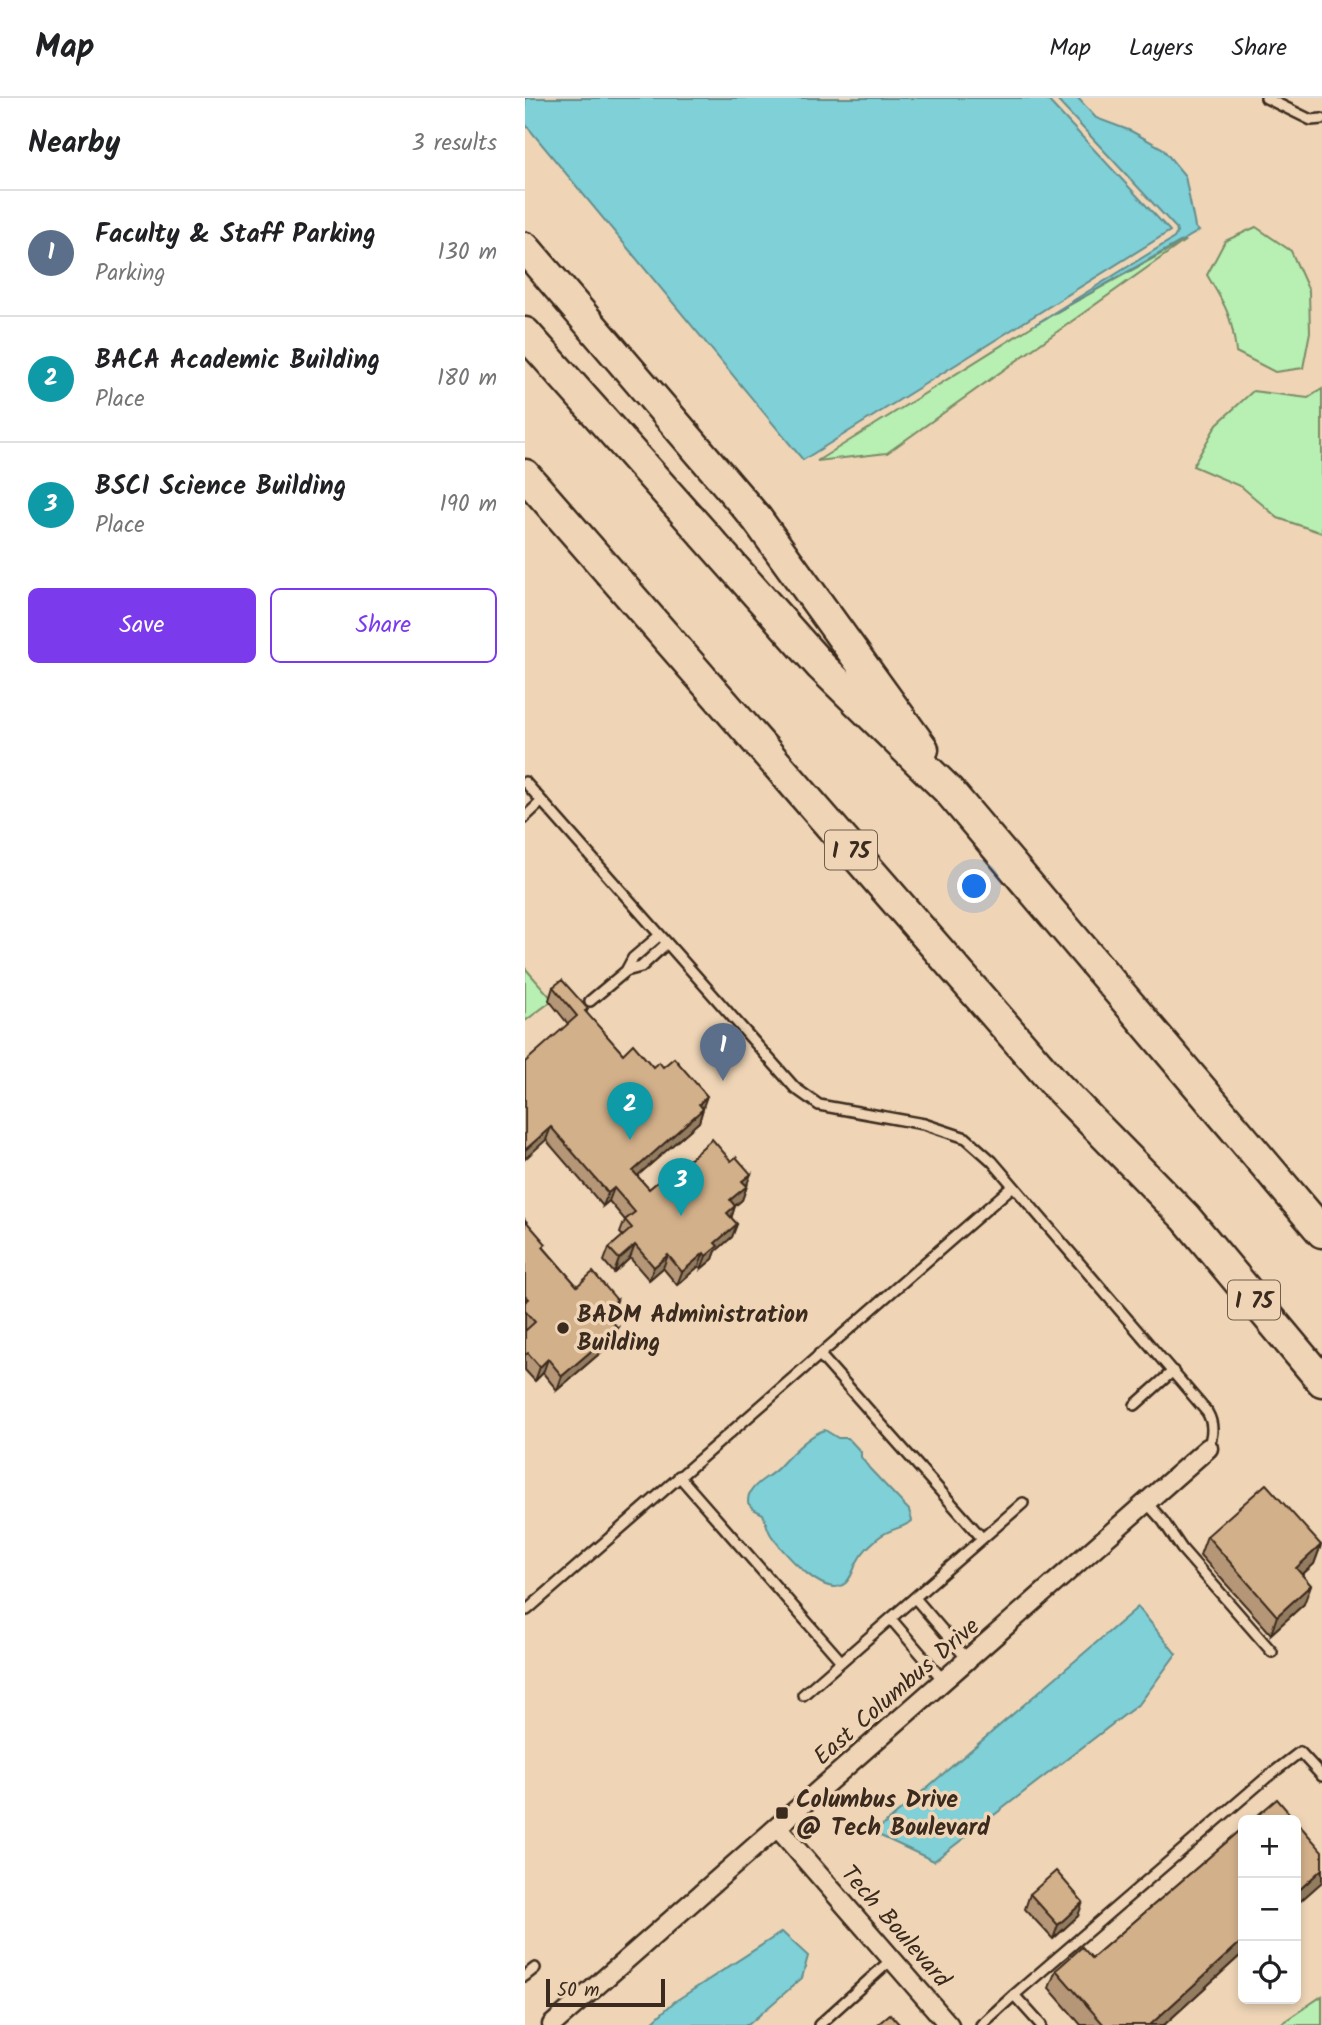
<!DOCTYPE html>
<html lang="en">
<head>
<meta charset="utf-8">
<style>
	body { margin:0; font-family:Kalam,sans-serif; background:#f6f6f6; color:#202124 }
	.controls { position:absolute; right:21px; bottom:21px; display:grid; overflow:hidden; border-radius:10px; box-shadow:0 4px 10px #0003 }
	.controls button { width:63px; height:63px; display:grid; place-items:center; padding:0; border:0; border-bottom:2px solid #e0e0e0; background:#fff; color:#202124; font:35px sans-serif }
	.scale { position:absolute; left:21px; bottom:18px; width:119px; box-sizing:border-box; padding-left:7px; border:4px solid #3b2a1e; border-top:0; font-size:19px; line-height:24px; white-space:nowrap; color:#3b2a1e; -webkit-text-stroke:5px #efd5b6; paint-order:stroke }
	.you { position:absolute; left:450px; top:789px; width:24px; height:24px; margin:-18px; border:5px solid #fff; border-radius:50%; background:#1a73e8; box-shadow:0 0 0 10px #1a73e833 }
	.badge { display:grid; place-items:center; width:46px; height:46px; border-radius:50%; background:#7c3aed; color:#fff; font-size:23px; font-weight:700 }
	.pin { position:absolute; translate:-50% -58px; filter:drop-shadow(0 2px 4px #0008) }
	.pin::after { content:''; position:absolute; top:37px; width:24px; height:21px; background:inherit; clip-path:polygon(0 0,100% 0,50% 100%) }
	.list { margin:0; padding:0; list-style:none }
	h2 { display:flex; justify-content:space-between; align-items:center; height:91px; margin:0; padding:0 28px; font-size:30px }
	h2 small { font-size:23px; font-weight:400; color:#757577 }
	.list li { display:grid; grid-template-columns:46px 1fr auto; gap:21px; align-items:center; box-sizing:border-box; height:126px; padding:0 28px; border-top:2px solid #e0e0e0 }
	.list b { display:block; font-size:26px; white-space:nowrap }
	.list p { margin:0; font-size:23px; white-space:nowrap; color:#757577 }
	.list em { font-size:23px; font-style:normal; color:#757577 }
	.actions { display:flex; gap:14px; padding:21px 28px }
	.actions a { flex:1; padding:16px 0; border:2px solid #7c3aed; border-radius:10px; text-align:center; font-size:24px; color:#7c3aed }
	.actions .main { background:#7c3aed; color:#fff }
	.icon { flex:none; width:38px; height:38px; fill:none; stroke:currentColor; stroke-width:2; stroke-linecap:round; stroke-linejoin:round }
	.map { position:relative; flex:none; width:797px; height:1927px; overflow:hidden }
	header { display:flex; align-items:center; gap:42px; box-sizing:border-box; height:98px; padding:0 35px; background:#fff; border-bottom:2px solid #e0e0e0 }
	header strong { font-size:33px }
	nav { display:flex; gap:38px; margin-inline-start:auto; font-size:24px }
	main { display:flex }
	aside { flex:1; background:#fff }
	.map>svg:first-child { display:block }
	.green { fill:#b8efb2; stroke:#7a8c68; stroke-width:2 }
	.water { fill:#7fd0d7; stroke:#648e8d; stroke-width:2 }
	.lines { fill:none; stroke-linecap:round; stroke-linejoin:round }
	.service-casing { stroke:#3b2a1e; stroke-width:14 }
	.minor-casing { stroke:#3b2a1e; stroke-width:23 }
	.motorway-casing { stroke:#3b2a1e; stroke-width:35 }
	.service { stroke:#efd5b6; stroke-width:9 }
	.minor { stroke:#efd5b6; stroke-width:18 }
	.motorway { stroke:#efd5b6; stroke-width:30 }
	.wall { fill:#b59777; stroke:#3b2a1e; stroke-width:2 }
	.shaded-wall { fill:#937b61; stroke:#3b2a1e; stroke-width:2 }
	.building { fill:#d2b08a; stroke:#3b2a1e; stroke-width:2 }
	.poi-dot { fill:#3b2a1e; stroke:#efd5b6; stroke-width:2.5 }
	.labels { text-anchor:middle; stroke-width:7; stroke-linejoin:round; paint-order:stroke }
	.shield { fill:#efd5b6; stroke:#715d4c; stroke-width:2 }
	.shield-label { font-size:23px; font-weight:bold; fill:#3b2a1e }
	.poi-label { font-size:24px; font-weight:bold; fill:#3b2a1e; stroke:#efd5b6; text-anchor:start }
	.street-label { font-size:24px; fill:#3b2a1e; stroke:#efd5b6 }
</style>
</head>
<body>
<header>
<strong>Map</strong>
<nav><a>Map</a><a>Layers</a><a>Share</a></nav>
</header>
<main>
<aside>
<h2>Nearby<small>3 results</small></h2>
<ul class="list">
<li><span class="badge" style="background:#5c6f8a">1</span><div><b>Faculty &amp; Staff Parking</b><p>Parking</p></div><em>130 m</em></li>
<li><span class="badge" style="background:#0f9aa8">2</span><div><b>BACA Academic Building</b><p>Place</p></div><em>180 m</em></li>
<li><span class="badge" style="background:#0f9aa8">3</span><div><b>BSCI Science Building</b><p>Place</p></div><em>190 m</em></li>
</ul>
<div class="actions"><a class="main">Save</a><a>Share</a></div>
</aside>
<div class="map">
<svg width="797" height="1927" viewBox="0 0 797 1927">
	<rect width="100%" height="100%" fill="#efd5b6"/>
	<filter id="ink" filterUnits="userSpaceOnUse"><feTurbulence type="fractalNoise" baseFrequency=".0143" numOctaves="2"/><feDisplacementMap in="SourceGraphic" scale="14" xChannelSelector="R" yChannelSelector="G"/><feConvolveMatrix kernelMatrix="1 2 1 2 8 2 1 2 1" color-interpolation-filters="sRGB"/></filter>
	<g filter="url(#ink)">
		<path class="green" d="M731,129L766,153L784,193L785,234L778,270L750,274L711,254C707,217 700,207 682,177L700,143Z
			M661,142L362,355L292,363L509,227Z
			M797,291V435L753,420L717,389L668,368L692,326L728,293L783,300Z
			M0,870L28,902L0,923Z
			M797,1898V1927H754Z"/>
		<path class="water" d="M0,0H521L645,133L278,362L0,26Z
			M530,0H553L571,20L606,33L637,50L660,78L670,129L674,133L509,227L649,140L652,135L651,130Z
			M300,1332L313,1340H323L336,1354V1359L345,1371L384,1412L387,1423C377,1431 365,1430 353,1440C345,1447 337,1454 332,1464C328,1472 326,1482 318,1487C297,1499 256,1452 246,1437C242,1431 241,1423 238,1416L228,1411L223,1405C223,1403 223,1397 225,1395C231,1383 245,1379 254,1369C264,1358 285,1336 300,1332Z
			M613,1509L651,1556L615,1605L409,1763L349,1735Z
			M257,1834L283,1858L277,1880L223,1927H124L149,1904Z"/>
		<g class="lines">
			<defs>
				<path id="service" d="M741,0L786,22L797,21
					M0,684L270,990L294,1007L399,1026L441,1040L467,1063L682,1314C689,1326 688,1336 683,1350
					M0,719L17,703
					M135,837L108,860L101,873L116,869L142,845
					M65,903L101,873
					M294,1256L457,1440
					M610,1307L648,1273
					M154,1378L316,1563
					M621,1404L638,1423L657,1451L747,1554
					M390,1500L443,1562
					M2,1512L488,1088
					M366,1521L419,1583
					M278,1597L498,1405
					M0,1878L10,1870
					M489,1897L741,1680L775,1654L797,1678
					M294,1927L367,1861
					M456,1927L489,1897L516,1927"/>
				<path id="minor" d="M253,1730L424,1927
					M27,1927L683,1350"/>
				<path id="motorway" d="M0,150L232,421L398,651
					M0,235L296,568L424,693L797,1134
					M0,377L532,988L661,1120L797,1283"/>
			</defs>
			<use href="#service" class="service-casing"/>
			<use href="#minor" class="minor-casing"/>
			<use href="#motorway" class="motorway-casing"/>
			<use href="#service" class="service"/>
			<use href="#minor" class="minor"/>
			<use href="#motorway" class="motorway"/>
		</g>
		<path class="wall" d="M28,889L63,911L61,915L98,956L128,969L178,1010L174,1024L112,1078L124,1091L157,1068L222,1088L217,1102L210,1108L206,1120L212,1126L207,1139L191,1153L188,1161L176,1171L174,1168L152,1187L138,1170L124,1182L105,1160L89,1175L79,1163L84,1150L98,1138L95,1135L100,1122L84,1103L78,1108L21,1042L43,926L24,902Z
			M0,1122L20,1151L52,1188L92,1202L87,1216L83,1219L88,1244L32,1292L18,1275L10,1283L0,1272Z
			M682,1438L796,1447L789,1466L777,1477L779,1506L746,1536L675,1457Z
			M718,1730V1855L639,1927H556L524,1890L531,1872L567,1860Z
			M505,1796L553,1818L528,1841L500,1811Z"/>
		<path class="shaded-wall" d="M182,998L177,1012L174,1006Z
			M178,1011L174,1024L103,1086L108,1073Z
			M26,1029L21,1042L0,1061V1052Z
			M226,1076L221,1089L217,1083Z
			M222,1088L217,1102L200,1116L205,1102Z
			M89,1090L84,1103L78,1108L83,1095Z
			M210,1108L206,1121L202,1115Z
			M212,1126L207,1139L191,1153L188,1161L176,1171L181,1158L190,1145Z
			M110,1147L105,1160L89,1175L94,1161Z
			M179,1155L174,1168L152,1187L157,1174Z
			M143,1157L138,1170L124,1182L129,1169Z
			M92,1202L87,1216L73,1227L78,1213Z
			M93,1230L88,1244L32,1292L37,1278Z
			M23,1261L18,1275L10,1283L15,1269Z
			M796,1447L789,1466L764,1488L771,1470Z
			M786,1487L779,1506L746,1536L752,1518Z
			M797,1771V1784L771,1807V1795Z
			M558,1804L553,1818L528,1841L533,1827Z
			M718,1842V1855L639,1927H625Z"/>
		<path class="building" d="M37,882L63,911L60,913L98,956L108,946L128,969L134,964L138,969L149,960L182,998L174,1006L178,1011L108,1073L124,1091L155,1065L157,1068L187,1041L206,1063L211,1059L226,1076L217,1083L222,1088L205,1102L210,1108L202,1115L212,1126L190,1145L193,1148L181,1158L179,1155L157,1174L143,1157L129,1169L110,1147L94,1161L84,1150L107,1130L100,1122L110,1114L89,1090L83,1095L26,1029L0,1052V964L52,918L28,889Z
			M0,1122L21,1146L18,1149L52,1188L68,1174L92,1202L78,1213L93,1230L37,1278L23,1261L15,1269L3,1255L0,1257V1233L10,1224L0,1213V1204L4,1201L0,1197Z
			M741,1386L796,1447L771,1470L786,1487L752,1518L682,1438Z
			M752,1701L770,1722H727Z
			M771,1723L797,1753V1771L771,1795Z
			M718,1730V1842L625,1927H579L531,1872L557,1849L567,1860Z
			M531,1773L558,1804L533,1827L505,1796Z
			M365,1916L375,1927H352Z"/>
	</g>
	<g class="poi-dot">
		<circle cx="38" cy="1230" r="7"/>
		<rect x="250" y="1708" width="14" height="14" rx="3.5"/>
	</g>
	<g class="labels">
		<g class="shield">
			<rect x="300" y="732.5" width="52" height="39" rx="5"/>
			<rect x="703" y="1182.5" width="52" height="39" rx="5"/>
		</g>
		<g class="shield-label">
			<text x="326" y="760">I 75</text>
			<text x="729" y="1210">I 75</text>
		</g>
		<g class="poi-label">
			<text x="52" y="1224">BADM Administration<tspan x="52" dy="28">Building</tspan></text>
			<text x="271" y="1709">Columbus Drive<tspan x="271" dy="28">@ Tech Boulevard</tspan></text>
		</g>
		<g class="street-label">
			<text transform="translate(371 1593) rotate(-41)" y="8">East Columbus Drive</text>
			<text transform="translate(371 1828) rotate(49)" y="8">Tech Boulevard</text>
		</g>
	</g>
</svg>
<div class="controls">
<button>+</button>
<button>−</button>
<button><svg class="icon" aria-label="locate" viewBox="0 0 24 24"><circle cx="12" cy="12" r="6"/><path d="M12 2v4M12 18v4M2 12h4M18 12h4"/></svg></button>
</div>
<div class="scale">50 m</div>
<div class="you"></div>
<div class="pin badge" style="left:198px;top:983px;background:#5c6f8a">1</div>
<div class="pin badge" style="left:105px;top:1042px;background:#0f9aa8">2</div>
<div class="pin badge" style="left:156px;top:1118px;background:#0f9aa8">3</div>
</div>
</main>
</body>
</html>
